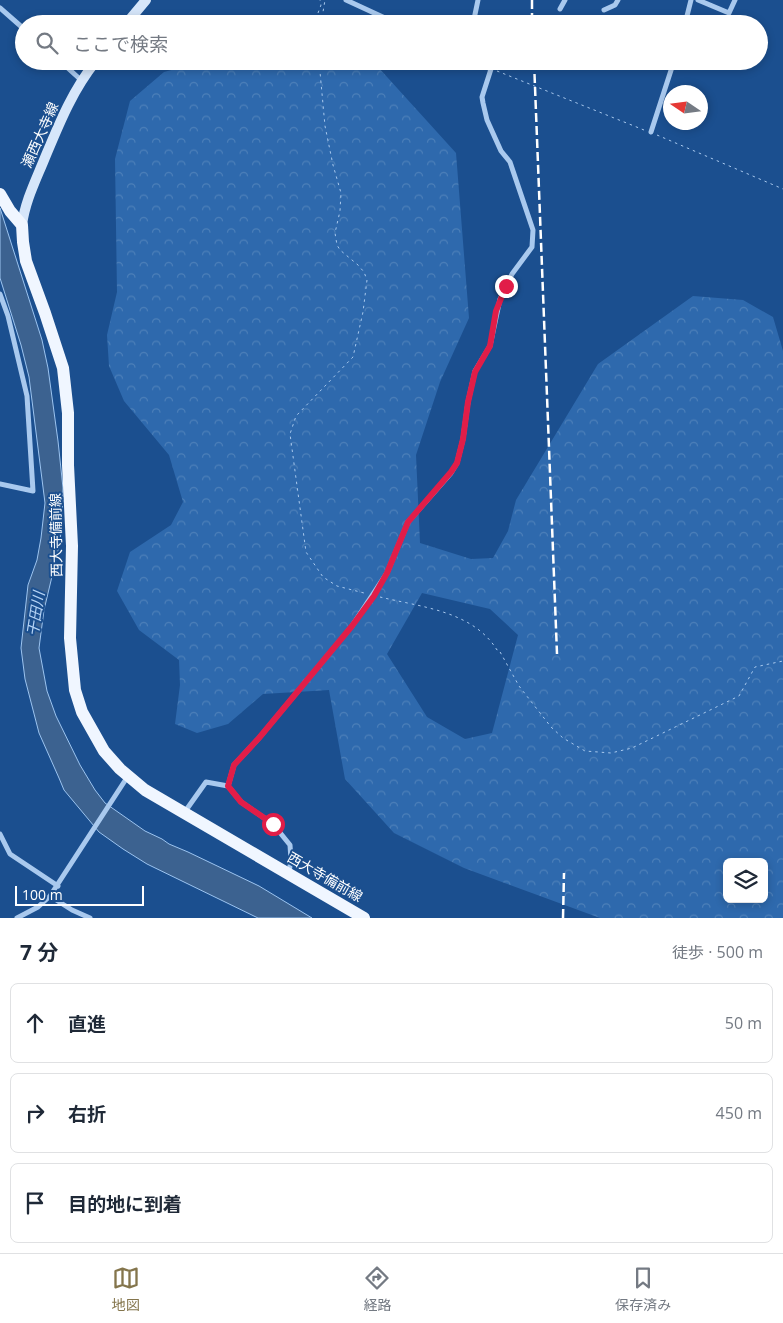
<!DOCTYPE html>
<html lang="ja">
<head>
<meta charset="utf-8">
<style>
	body { margin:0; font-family:"Open Sans","Noto Sans JP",sans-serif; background:#f2f2f3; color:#1f2937 }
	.controls { position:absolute; right:15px; bottom:15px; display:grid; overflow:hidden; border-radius:8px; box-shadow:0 2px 8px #0003 }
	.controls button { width:45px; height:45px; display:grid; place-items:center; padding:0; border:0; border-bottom:1px solid #e0e1e3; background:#fff; color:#1f2937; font:25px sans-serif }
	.compass { position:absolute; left:663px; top:85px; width:45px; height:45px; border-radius:50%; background:#fff; box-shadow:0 2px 8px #0003; rotate:283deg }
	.scale { position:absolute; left:15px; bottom:12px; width:129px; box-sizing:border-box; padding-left:5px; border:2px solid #fff; border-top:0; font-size:14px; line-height:18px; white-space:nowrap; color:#fff; -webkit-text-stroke:4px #1b4f8f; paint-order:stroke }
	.stop { position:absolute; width:15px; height:15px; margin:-11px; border:4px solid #e11d48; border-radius:50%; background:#fff }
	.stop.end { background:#e11d48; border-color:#fff; box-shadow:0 1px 5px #0008 }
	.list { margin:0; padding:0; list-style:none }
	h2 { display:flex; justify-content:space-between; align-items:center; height:65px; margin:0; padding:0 20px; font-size:21px }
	h2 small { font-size:16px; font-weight:400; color:#747a83 }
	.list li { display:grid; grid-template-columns:32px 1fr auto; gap:15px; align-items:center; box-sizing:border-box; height:80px; margin:0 10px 10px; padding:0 10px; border:1px solid #e0e1e3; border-radius:8px }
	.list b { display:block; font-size:19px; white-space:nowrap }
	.list em { font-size:16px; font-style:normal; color:#747a83 }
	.icon { flex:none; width:28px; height:28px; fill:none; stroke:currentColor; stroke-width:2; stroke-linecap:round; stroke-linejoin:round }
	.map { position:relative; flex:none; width:783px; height:918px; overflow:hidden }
	.search { position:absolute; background:#fff; box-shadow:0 2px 8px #0003; left:15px; right:15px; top:15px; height:55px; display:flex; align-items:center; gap:12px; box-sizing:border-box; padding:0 18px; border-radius:28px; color:#747a83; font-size:19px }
	.sheet { height:335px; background:#fff }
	nav { display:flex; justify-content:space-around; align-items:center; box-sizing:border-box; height:70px; border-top:1px solid #e0e1e3; background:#fff; font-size:14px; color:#747a83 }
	nav a { display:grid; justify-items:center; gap:2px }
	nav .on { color:#84754c }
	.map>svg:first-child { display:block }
	.forest { fill:url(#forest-crowns); fill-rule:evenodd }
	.water { fill:#3c6290; stroke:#9cc4f0 }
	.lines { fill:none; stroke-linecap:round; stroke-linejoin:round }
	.path { stroke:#a9c9ee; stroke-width:1; stroke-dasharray:2.5 4; stroke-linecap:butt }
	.street { stroke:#a9c9ee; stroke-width:5 }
	.secondary { stroke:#d6e6fa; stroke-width:10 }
	.primary { stroke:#f0f6ff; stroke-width:12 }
	.rail { stroke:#fff; stroke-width:2.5; stroke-dasharray:9 4; stroke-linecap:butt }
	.route { stroke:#e11d48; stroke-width:6 }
	.labels { text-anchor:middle; stroke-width:4; stroke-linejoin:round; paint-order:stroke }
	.street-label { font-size:14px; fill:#fff; stroke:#1b4f8f }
	.water-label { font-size:15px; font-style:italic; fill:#b5d3f5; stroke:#1b4f8f }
</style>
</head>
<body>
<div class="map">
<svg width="783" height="918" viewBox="0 0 783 918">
	<defs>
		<pattern id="forest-crowns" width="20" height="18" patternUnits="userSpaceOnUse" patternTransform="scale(1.25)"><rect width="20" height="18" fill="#2e69ad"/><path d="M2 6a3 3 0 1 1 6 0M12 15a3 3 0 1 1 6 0" fill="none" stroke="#4d80b9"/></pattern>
	</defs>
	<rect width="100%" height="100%" fill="#1b4f8f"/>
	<path class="forest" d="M205,61H306L378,67L456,153L469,318L440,382L416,455L420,543L471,559L493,558L508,531L516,500L598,364L693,296L743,300L773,317L783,351V918H600L464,868L394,833L345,779L329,690L263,694L228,724L197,733L175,724L180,685L179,660L139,630L117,591L130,552L171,525L183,502L169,455L124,401L109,366L107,335L117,292L115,159L130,101L164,72ZM422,593L490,609L518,635L492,733L465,739L427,717L387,654ZM727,862H764V899H727Z"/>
	<path class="water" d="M0,208L42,340L48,368L58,441L63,488L62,525L59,547L44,610L39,648L47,691L56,716L80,765L95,790L105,803L145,831L162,839L169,844L188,852L259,886L312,918H258L147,864L123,849L99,832L64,790L59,778L39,733L25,679L21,648L28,585L37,560L41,538L45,503L29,377L21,345L0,278Z"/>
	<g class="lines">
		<path class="path" d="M318,13L321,5L320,0
			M321,24L325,0
			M319,61L325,126L333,165L341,193L340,211L335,233L337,245L340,250L358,265L364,272L367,280L363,312L353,357L296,416L290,434L306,552L323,577L337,586L364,593
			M497,71L644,130
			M657,135L783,189
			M380,597C421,607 473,611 497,650H499L519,686L551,727L563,738L585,751L611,753L632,748L739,696L755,667L783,661"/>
		<path class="street" d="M346,0L398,24
			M698,0L729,13L735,0
			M0,8L24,29
			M560,9L565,0
			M604,10L615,5L618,0
			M473,24L478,0
			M685,24L691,0
			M60,61L81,80
			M651,132L674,61
			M0,294L8,316L27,396L33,491L0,484
			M228,786L241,802L273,824L290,845L291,860L289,872
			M184,813L206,782L228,786L234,765L259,738L352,626L387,573L408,522L451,473L457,463L463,439L468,402L475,371L490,346L500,299L512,274L532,247L533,230L510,162L501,151L487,120L483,103L482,97L491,69L474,61
			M0,834L10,854L58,886
			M17,918L38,907L50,896
			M90,918L72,910L50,896L128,776"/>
		<path class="secondary" d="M126,24L146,0
			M22,225C25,202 35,182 44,160C59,124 72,91 96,61"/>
		<path class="primary" d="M0,194L10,211L22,225L23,242L26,261L45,313L63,368L68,413V465L72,546L70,638L75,690L82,712L104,751L120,769L145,790L364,918"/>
		<path class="rail" d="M532,0V24
			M534,61L557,654
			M563,918L564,873"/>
	</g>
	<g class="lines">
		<path class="route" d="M273,824L241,802L228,786L234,765L259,738L352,626L374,596L387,573L408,522L451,472L457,463L463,439L468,402L475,372L490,346L496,311L506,286"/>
	</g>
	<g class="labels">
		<g class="street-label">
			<text transform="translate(40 135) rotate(-66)" y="5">瀬西大寺線</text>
			<text transform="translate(56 535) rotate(-91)" y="5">西大寺備前線</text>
			<text transform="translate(325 877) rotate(30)" y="5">西大寺備前線</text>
		</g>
		<g class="water-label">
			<text transform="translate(36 614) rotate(-81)" y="5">干田川</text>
		</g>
	</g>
</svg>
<div class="controls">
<button><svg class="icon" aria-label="layers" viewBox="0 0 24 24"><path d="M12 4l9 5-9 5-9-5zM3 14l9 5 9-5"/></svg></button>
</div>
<svg class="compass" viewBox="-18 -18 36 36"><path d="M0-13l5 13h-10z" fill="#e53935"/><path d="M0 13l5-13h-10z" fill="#747a83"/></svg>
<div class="scale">100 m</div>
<div class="stop" style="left:273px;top:824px"></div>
<div class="stop end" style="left:506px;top:286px"></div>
<div class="search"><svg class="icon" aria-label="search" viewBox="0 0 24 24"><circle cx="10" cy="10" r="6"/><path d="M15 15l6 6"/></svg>ここで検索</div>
</div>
<section class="sheet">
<h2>7 分<small>徒歩 · 500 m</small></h2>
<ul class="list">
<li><svg class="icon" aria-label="ahead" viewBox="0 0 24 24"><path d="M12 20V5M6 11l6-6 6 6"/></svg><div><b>直進</b></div><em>50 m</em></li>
<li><svg class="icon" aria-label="right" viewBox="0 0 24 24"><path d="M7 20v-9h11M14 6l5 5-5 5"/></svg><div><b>右折</b></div><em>450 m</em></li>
<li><svg class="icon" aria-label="arrive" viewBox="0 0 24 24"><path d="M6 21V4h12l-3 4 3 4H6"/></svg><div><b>目的地に到着</b></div></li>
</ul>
</section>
<nav>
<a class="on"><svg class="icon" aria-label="map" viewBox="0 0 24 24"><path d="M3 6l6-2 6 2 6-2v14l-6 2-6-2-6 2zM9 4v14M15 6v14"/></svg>地図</a>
<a><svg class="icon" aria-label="directions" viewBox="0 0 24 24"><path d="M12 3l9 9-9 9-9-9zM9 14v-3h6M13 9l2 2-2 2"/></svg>経路</a>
<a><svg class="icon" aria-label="saved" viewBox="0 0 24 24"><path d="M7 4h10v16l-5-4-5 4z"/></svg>保存済み</a>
</nav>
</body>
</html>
